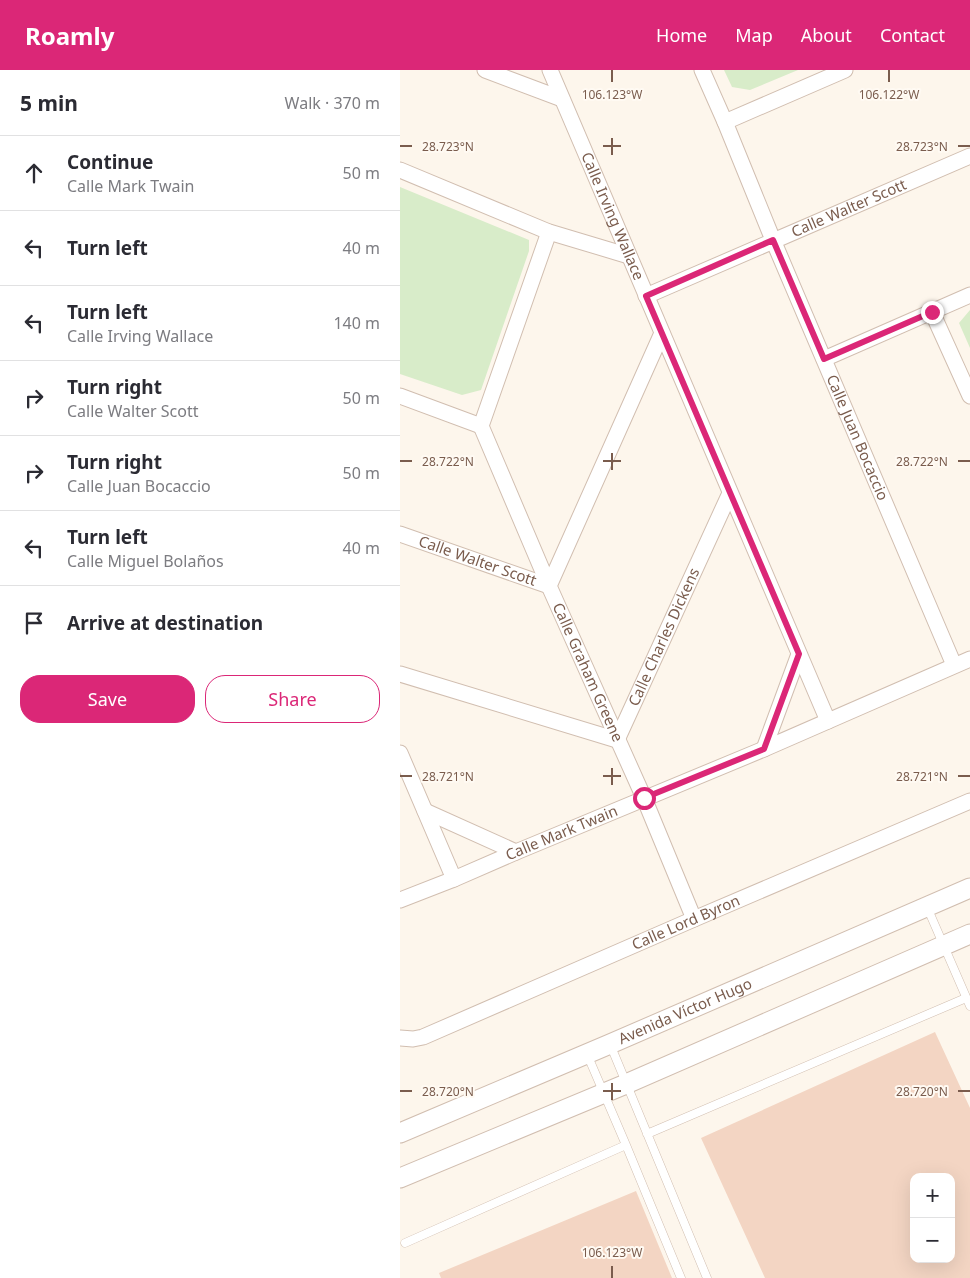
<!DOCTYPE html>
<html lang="en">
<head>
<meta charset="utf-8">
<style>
	body { margin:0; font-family:"Noto Sans",sans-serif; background:#f2f2f3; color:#2b2b33 }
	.controls { position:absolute; right:15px; bottom:15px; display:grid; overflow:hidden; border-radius:10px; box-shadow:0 5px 20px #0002 }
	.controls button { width:45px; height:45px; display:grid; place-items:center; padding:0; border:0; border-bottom:1px solid #e1e1e2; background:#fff; color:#2b2b33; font:25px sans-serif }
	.stop { position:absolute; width:15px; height:15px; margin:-11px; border:4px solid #db2777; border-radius:50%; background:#fff }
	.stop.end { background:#db2777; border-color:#fff; box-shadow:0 1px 5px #0008 }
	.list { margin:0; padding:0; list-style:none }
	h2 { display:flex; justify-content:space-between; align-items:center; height:65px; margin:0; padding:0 20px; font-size:21px }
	h2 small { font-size:16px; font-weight:400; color:#7c7c81 }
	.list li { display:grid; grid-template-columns:32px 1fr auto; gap:15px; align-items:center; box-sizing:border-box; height:75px; padding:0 20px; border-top:1px solid #e1e1e2 }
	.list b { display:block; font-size:19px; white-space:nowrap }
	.list p { margin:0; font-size:16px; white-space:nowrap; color:#7c7c81 }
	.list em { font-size:16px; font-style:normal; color:#7c7c81 }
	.actions { display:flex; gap:10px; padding:15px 20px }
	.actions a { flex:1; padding:11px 0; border:1px solid #db2777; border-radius:20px; text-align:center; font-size:18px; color:#db2777 }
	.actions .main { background:#db2777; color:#fff }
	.icon { flex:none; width:28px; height:28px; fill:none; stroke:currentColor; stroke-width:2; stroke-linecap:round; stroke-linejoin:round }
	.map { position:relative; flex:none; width:570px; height:1208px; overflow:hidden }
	header { display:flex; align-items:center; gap:30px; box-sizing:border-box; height:70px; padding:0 25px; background:#db2777; color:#fff }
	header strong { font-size:24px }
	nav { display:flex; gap:28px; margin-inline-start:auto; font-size:18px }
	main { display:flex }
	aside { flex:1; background:#fff }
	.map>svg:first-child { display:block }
	.green { fill:#d8ecc9 }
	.building { fill:#f3d5c3; fill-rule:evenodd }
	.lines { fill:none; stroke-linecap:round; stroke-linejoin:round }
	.service-casing { stroke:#d1beb0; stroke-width:9 }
	.minor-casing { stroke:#d1beb0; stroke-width:17 }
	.tertiary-casing { stroke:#d1beb0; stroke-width:21 }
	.service { stroke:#fff; stroke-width:8 }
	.minor { stroke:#fff; stroke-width:15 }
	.tertiary { stroke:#fff; stroke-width:19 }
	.route { stroke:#db2777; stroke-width:6 }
	.ticks { fill:none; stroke:#7a5c4d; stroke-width:2 }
	.labels { text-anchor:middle; stroke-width:4; stroke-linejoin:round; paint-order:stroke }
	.street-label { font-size:15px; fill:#7a5c4d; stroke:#fffaf3 }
	.ticks-label { font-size:12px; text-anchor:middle; fill:#7a5c4d; stroke:#fffaf3; stroke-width:4; stroke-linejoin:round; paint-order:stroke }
</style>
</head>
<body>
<header>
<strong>Roamly</strong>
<nav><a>Home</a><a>Map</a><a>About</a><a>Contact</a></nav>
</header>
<main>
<aside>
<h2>5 min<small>Walk · 370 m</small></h2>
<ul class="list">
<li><svg class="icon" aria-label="ahead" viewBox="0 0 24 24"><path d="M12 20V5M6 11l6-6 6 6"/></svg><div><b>Continue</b><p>Calle Mark Twain</p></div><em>50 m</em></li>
<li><svg class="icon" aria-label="left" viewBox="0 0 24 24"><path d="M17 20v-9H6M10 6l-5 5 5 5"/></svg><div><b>Turn left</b></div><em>40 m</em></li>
<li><svg class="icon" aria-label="left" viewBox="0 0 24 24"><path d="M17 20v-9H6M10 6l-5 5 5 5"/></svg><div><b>Turn left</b><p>Calle Irving Wallace</p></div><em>140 m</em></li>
<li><svg class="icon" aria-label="right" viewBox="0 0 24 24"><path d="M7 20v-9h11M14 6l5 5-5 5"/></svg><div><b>Turn right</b><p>Calle Walter Scott</p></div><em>50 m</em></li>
<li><svg class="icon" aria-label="right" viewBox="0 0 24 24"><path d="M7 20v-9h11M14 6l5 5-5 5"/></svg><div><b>Turn right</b><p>Calle Juan Bocaccio</p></div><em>50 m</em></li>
<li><svg class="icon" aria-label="left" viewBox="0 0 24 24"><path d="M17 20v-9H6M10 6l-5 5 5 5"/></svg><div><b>Turn left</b><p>Calle Miguel Bolaños</p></div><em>40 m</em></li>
<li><svg class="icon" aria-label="arrive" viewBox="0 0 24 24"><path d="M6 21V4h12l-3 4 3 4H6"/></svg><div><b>Arrive at destination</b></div></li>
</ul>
<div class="actions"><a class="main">Save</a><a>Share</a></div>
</aside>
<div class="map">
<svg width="570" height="1208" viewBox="0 0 570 1208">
	<rect width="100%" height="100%" fill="#fdf6ec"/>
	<path class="green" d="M324,0H398L350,20L332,17Z
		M0,117L129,170V181L81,320L62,325L0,304Z
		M570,240V278L559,253Z"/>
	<path class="building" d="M535,962L570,1038V1208H365L301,1068ZM514,1107H551V1189H514Z
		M236,1121L272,1208H41L39,1203Z"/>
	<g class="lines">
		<defs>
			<path id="service" d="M527,837L570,936
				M210,974L307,1208
				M187,984L226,1075L281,1208
				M247,1064L566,928
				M5,1173L226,1075"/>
			<g id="minor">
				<path d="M85,0L162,29"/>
				<path id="s1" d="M150,0L428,651"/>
				<path id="s2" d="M302,0L325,52L373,170L554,595"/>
				<path d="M325,52L445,0"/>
				<path d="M0,100L149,162L229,186"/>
				<path id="s3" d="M149,162L81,356L149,516L244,728L294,849"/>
				<path id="s4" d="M246,226L570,86"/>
				<path d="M532,242L570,326"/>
				<path d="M424,289L570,225"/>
				<path d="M0,326L81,356"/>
				<path id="s5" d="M0,464L149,516L262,263"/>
				<path id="s6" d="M0,604L217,670L330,423"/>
				<path d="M364,679L399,584"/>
				<path d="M0,683L54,809"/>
				<path d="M25,741L116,782"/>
				<path id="s7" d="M0,830L54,809L116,782L364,679L570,589"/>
				<path id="s8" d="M0,968L13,969L23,967L294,849L570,731"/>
			</g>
			<g id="tertiary">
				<path id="s9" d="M0,1063L210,974L570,818"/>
				<path d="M0,1108L226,1014L570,864"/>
			</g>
		</defs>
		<use href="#service" class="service-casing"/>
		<use href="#minor" class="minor-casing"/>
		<use href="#tertiary" class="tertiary-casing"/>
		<use href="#service" class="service"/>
		<use href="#minor" class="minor"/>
		<use href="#tertiary" class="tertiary"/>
	</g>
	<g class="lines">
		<path class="route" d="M244,728L364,679L399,584L246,226L373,170L424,289L532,242"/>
	</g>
	<path class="ticks" d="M212,0V12M489,0V12M212,68V85M0,76H12M203,76H221M558,76H570M212,383V400M0,391H12M203,391H221M558,391H570M212,698V715M0,706H12M203,706H221M558,706H570M212,1013V1030M0,1021H12M203,1021H221M558,1021H570M212,1196V1208"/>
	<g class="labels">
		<g class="street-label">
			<text dy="5" stroke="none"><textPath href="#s4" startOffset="221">Calle Walter Scott</textPath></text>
			<text dy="5" stroke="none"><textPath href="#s1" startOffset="159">Calle Irving Wallace</textPath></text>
			<text dy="5" stroke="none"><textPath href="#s2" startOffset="399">Calle Juan Bocaccio</textPath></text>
			<text dy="5" stroke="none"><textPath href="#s5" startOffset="82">Calle Walter Scott</textPath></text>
			<text dy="5" stroke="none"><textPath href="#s6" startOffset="340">Calle Charles Dickens</textPath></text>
			<text dy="5" stroke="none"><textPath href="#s3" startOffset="474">Calle Graham Greene</textPath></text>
			<text dy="5" stroke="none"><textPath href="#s7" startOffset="175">Calle Mark Twain</textPath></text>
			<text dy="5" stroke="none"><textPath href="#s8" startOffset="310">Calle Lord Byron</textPath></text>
			<text dy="5" stroke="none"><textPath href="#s9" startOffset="310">Avenida Víctor Hugo</textPath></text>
		</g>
	</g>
	<g class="ticks-label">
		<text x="212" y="29">106.123°W</text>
		<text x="489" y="29">106.122°W</text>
		<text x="48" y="81">28.723°N</text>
		<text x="522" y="81">28.723°N</text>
		<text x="48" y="396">28.722°N</text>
		<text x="522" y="396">28.722°N</text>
		<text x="48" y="711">28.721°N</text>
		<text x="522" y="711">28.721°N</text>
		<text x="48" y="1026">28.720°N</text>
		<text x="522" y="1026">28.720°N</text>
		<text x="212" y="1187">106.123°W</text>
	</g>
</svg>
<div class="controls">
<button>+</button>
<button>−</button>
</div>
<div class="stop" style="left:244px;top:728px"></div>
<div class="stop end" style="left:532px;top:242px"></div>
</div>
</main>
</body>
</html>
